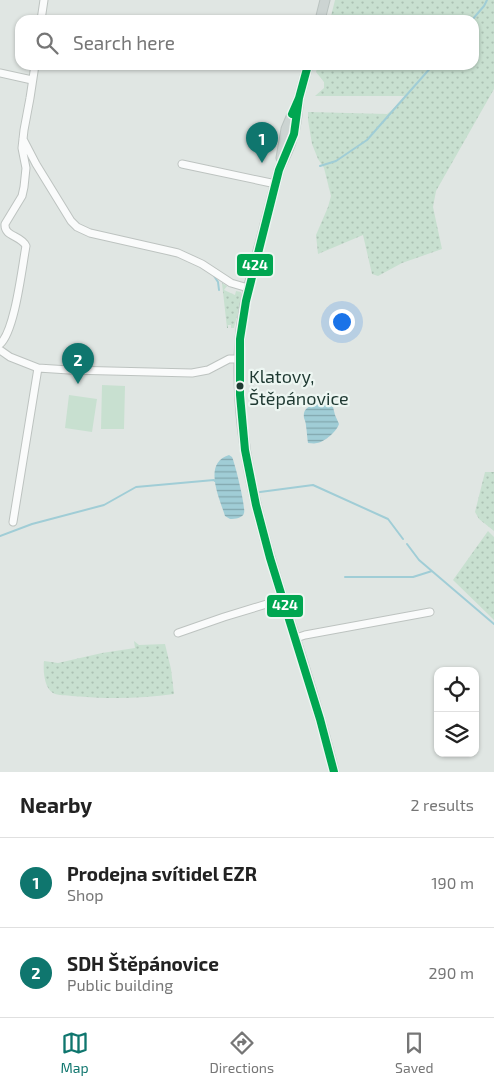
<!DOCTYPE html>
<html lang="en">
<head>
<meta charset="utf-8">
<style>
	body { margin:0; font-family:"Exo 2",sans-serif; background:#f2f2f2; color:#222 }
	.controls { position:absolute; right:15px; bottom:15px; display:grid; overflow:hidden; border-radius:10px; box-shadow:0 1px 4px #0004 }
	.controls button { width:45px; height:45px; display:grid; place-items:center; padding:0; border:0; border-bottom:1px solid #e0e0e0; background:#fff; color:#222; font:25px sans-serif }
	.you { position:absolute; left:341px; top:321px; width:18px; height:18px; margin:-12px; border:4px solid #fff; border-radius:50%; background:#1a73e8; box-shadow:0 0 0 8px #1a73e833 }
	.badge { display:grid; place-items:center; width:32px; height:32px; border-radius:50%; background:#0f766e; color:#fff; font-size:16px; font-weight:700 }
	.pin { position:absolute; translate:-50% -41px; filter:drop-shadow(0 1px 2px #0008) }
	.pin::after { content:''; position:absolute; top:26px; width:18px; height:15px; background:inherit; clip-path:polygon(0 0,100% 0,50% 100%) }
	.list { margin:0; padding:0; list-style:none }
	h2 { display:flex; justify-content:space-between; align-items:center; height:65px; margin:0; padding:0 20px; font-size:21px }
	h2 small { font-size:16px; font-weight:400; color:#767676 }
	.list li { display:grid; grid-template-columns:32px 1fr auto; gap:15px; align-items:center; box-sizing:border-box; height:90px; padding:0 20px; border-top:1px solid #e0e0e0 }
	.list b { display:block; font-size:19px; white-space:nowrap }
	.list p { margin:0; font-size:16px; white-space:nowrap; color:#767676 }
	.list em { font-size:16px; font-style:normal; color:#767676 }
	.icon { flex:none; width:28px; height:28px; fill:none; stroke:currentColor; stroke-width:2; stroke-linecap:round; stroke-linejoin:round }
	.map { position:relative; flex:none; width:494px; height:772px; overflow:hidden }
	.search { position:absolute; background:#fff; box-shadow:0 1px 4px #0004; left:15px; right:15px; top:15px; height:55px; display:flex; align-items:center; gap:12px; box-sizing:border-box; padding:0 18px; border-radius:15px; color:#767676; font-size:19px }
	.sheet { height:245px; background:#fff }
	nav { display:flex; justify-content:space-around; align-items:center; box-sizing:border-box; height:70px; border-top:1px solid #e0e0e0; background:#fff; font-size:14px; color:#767676 }
	nav a { display:grid; justify-items:center; gap:2px }
	nav .on { color:#0f766e }
	.map>svg:first-child { display:block }
	.grass { fill:url(#grass-dots) }
	.pitch { fill:#c8e0d0 }
	.water { fill:url(#water-rules) }
	.lines { fill:none; stroke-linecap:round; stroke-linejoin:round }
	.stream { stroke:#a0cdd6; stroke-width:2 }
	.minor-casing { stroke:#bdc3c0; stroke-width:9 }
	.major-casing { stroke:#bac3c0; stroke-width:11 }
	.minor { stroke:#fafbfb; stroke-width:7 }
	.major { stroke:#ccd4d2; stroke-width:9 }
	.bus-1-casing { stroke:#edf6f2; stroke-width:11 }
	.bus-1 { stroke:#00a651; stroke-width:8 }
	.bus-dot { fill:#1f3932; stroke:#edf6f2; stroke-width:2 }
	.labels { text-anchor:middle; stroke-width:4.5; stroke-linejoin:round; paint-order:stroke }
	.bus-label { font-size:18px; fill:#1f3932; stroke:#edf6f2; text-anchor:start }
	.line-badge { stroke:#edf6f2; stroke-width:2 }
	.badge-label { font-size:14px; text-anchor:middle; font-weight:bold; fill:#fff }
</style>
</head>
<body>
<div class="map">
<svg width="494" height="772" viewBox="0 0 494 772">
	<defs>
		<pattern id="grass-dots" width="8" height="8" patternUnits="userSpaceOnUse" patternTransform="scale(1.25)"><rect width="8" height="8" fill="#c8e0d0"/><path d="M2 2h.1M6 6h.1" fill="none" stroke="#abc1b3" stroke-width="1.8" stroke-linecap="round"/></pattern>
		<pattern id="water-rules" width="6" height="5" patternUnits="userSpaceOnUse" patternTransform="scale(1.25)"><rect width="6" height="5" fill="#a0cdd6"/><path d="M0 2.5h6" fill="none" stroke="#82a7ae"/></pattern>
	</defs>
	<rect width="100%" height="100%" fill="#e0e6e3"/>
	<path class="grass" d="M335,0H494V89L436,191L433,207L442,249L402,263L378,276L372,274L363,235L318,254L316,235L328,207L331,196L324,168L318,159L312,144L308,120V112L387,114L392,110L405,96H315L324,88V82L316,72L318,65H474V20H330Z
		M222,283L227,286L224,290L235,295L236,291L241,292V300L234,328H231V325H228V328H227Z
		M485,472H494V531L479,519L475,512Z
		M488,531L494,537V620L453,580Z
		M134,641L139,645L165,644L171,669L174,694C140,699 106,699 72,696C67,695 58,696 53,693C44,688 43,670 44,661L58,663L102,653L135,648Z"/>
	<path class="pitch" d="M102,385L125,386L124,429H101Z
		M69,395L97,399L92,432L65,428Z"/>
	<path class="water" d="M325,404L333,407L335,415L339,424C337,431 325,442 317,443C314,444 311,443 308,443C307,437 307,432 306,426C306,423 305,421 304,418C302,405 316,404 325,404Z
		M229,455L232,457C235,463 246,508 244,513C243,518 235,519 230,519L225,516C220,499 202,463 229,455Z"/>
	<g class="lines">
		<path class="stream" d="M472,20L484,6L487,0
			M320,166L336,161L367,140L433,65
			M214,276L218,282L219,290
			M260,492L313,485L388,519L403,539
			M0,536L32,524L104,505L136,487L214,480L215,481
			M407,544L419,560L494,624
			M345,577H413L432,571"/>
		<defs>
			<path id="minor" d="M41,20L44,0
				M0,73L32,80
				M23,139L36,164L71,221L77,227L90,233L178,253L202,264L231,283L248,288
				M182,164L276,184
				M0,344C15,331 22,267 26,246C21,235 4,237 5,224L22,196L24,187L26,168L22,148L24,130L30,98L35,65
				M0,350L10,357L38,368L69,370L192,373L208,370L229,359H239
				M13,522L38,368
				M178,633L224,617L283,599
				M296,638L305,635L430,612"/>
			<path id="major" d="M320,20L325,0
				M299,98C297,112 297,126 292,139C289,150 283,160 279,170C273,193 267,217 261,240C252,273 243,305 240,339C229,490 301,629 334,772
				M281,158L286,129L299,98L308,65"/>
		</defs>
		<use href="#minor" class="minor-casing"/>
		<use href="#major" class="major-casing"/>
		<use href="#minor" class="minor"/>
		<use href="#major" class="major"/>
		<defs>
			<path id="bus-1" d="M299,98L294,134L279,170L246,301L240,339V395L245,450L256,505L270,558L320,719L334,772
				M292,114L299,98L308,65"/>
		</defs>
		<use href="#bus-1" class="bus-1-casing"/>
		<use href="#bus-1" class="bus-1"/>
	</g>
	<circle class="bus-dot" cx="240" cy="386" r="4.5"/>
	<g class="labels">
		<g class="bus-label">
			<text x="249" y="383">Klatovy,<tspan x="249" dy="22">Štěpánovice</tspan></text>
		</g>
	</g>
	<g class="line-badge">
		<rect x="236" y="253" width="38" height="24" rx="5" fill="#00a651"/>
		<rect x="266" y="594" width="38" height="24" rx="5" fill="#00a651"/>
	</g>
	<g class="badge-label">
		<text x="255" y="270">424</text>
		<text x="285" y="610">424</text>
	</g>
</svg>
<div class="controls">
<button><svg class="icon" aria-label="locate" viewBox="0 0 24 24"><circle cx="12" cy="12" r="6"/><path d="M12 2v4M12 18v4M2 12h4M18 12h4"/></svg></button>
<button><svg class="icon" aria-label="layers" viewBox="0 0 24 24"><path d="M12 4l9 5-9 5-9-5zM3 14l9 5 9-5"/></svg></button>
</div>
<div class="you"></div>
<div class="pin badge" style="left:262px;top:163px">1</div>
<div class="pin badge" style="left:78px;top:384px">2</div>
<div class="search"><svg class="icon" aria-label="search" viewBox="0 0 24 24"><circle cx="10" cy="10" r="6"/><path d="M15 15l6 6"/></svg>Search here</div>
</div>
<section class="sheet">
<h2>Nearby<small>2 results</small></h2>
<ul class="list">
<li><span class="badge">1</span><div><b>Prodejna svítidel EZR</b><p>Shop</p></div><em>190 m</em></li>
<li><span class="badge">2</span><div><b>SDH Štěpánovice</b><p>Public building</p></div><em>290 m</em></li>
</ul>
</section>
<nav>
<a class="on"><svg class="icon" aria-label="map" viewBox="0 0 24 24"><path d="M3 6l6-2 6 2 6-2v14l-6 2-6-2-6 2zM9 4v14M15 6v14"/></svg>Map</a>
<a><svg class="icon" aria-label="directions" viewBox="0 0 24 24"><path d="M12 3l9 9-9 9-9-9zM9 14v-3h6M13 9l2 2-2 2"/></svg>Directions</a>
<a><svg class="icon" aria-label="saved" viewBox="0 0 24 24"><path d="M7 4h10v16l-5-4-5 4z"/></svg>Saved</a>
</nav>
</body>
</html>
